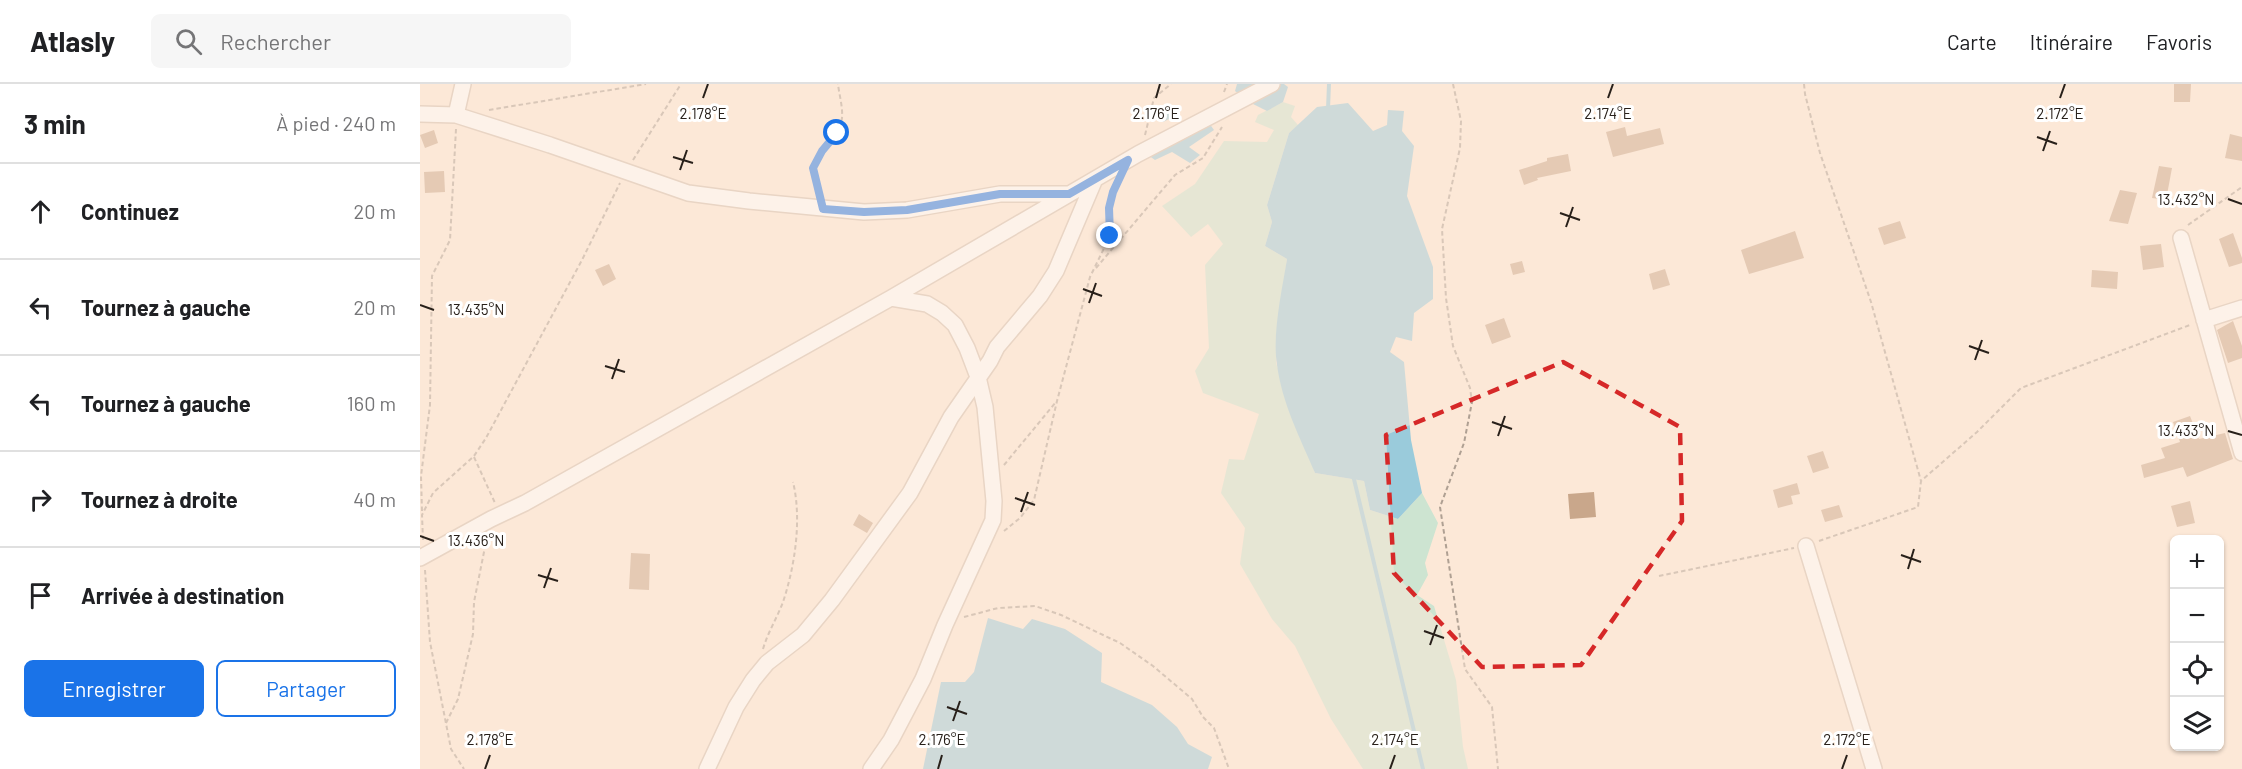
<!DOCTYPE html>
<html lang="fr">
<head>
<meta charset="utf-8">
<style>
	body { margin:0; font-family:Barlow,sans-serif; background:#f6f6f6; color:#202124 }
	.controls { position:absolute; right:18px; bottom:18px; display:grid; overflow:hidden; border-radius:9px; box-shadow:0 2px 4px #0004 }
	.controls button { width:54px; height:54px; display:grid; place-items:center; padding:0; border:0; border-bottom:2px solid #e0e0e0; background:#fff; color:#202124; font:30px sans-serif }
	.stop { position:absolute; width:18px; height:18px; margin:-14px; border:4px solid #1a73e8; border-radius:50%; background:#fff }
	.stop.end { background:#1a73e8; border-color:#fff; box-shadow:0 2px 6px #0008 }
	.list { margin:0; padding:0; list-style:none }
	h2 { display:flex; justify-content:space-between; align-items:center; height:78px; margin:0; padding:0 24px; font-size:26px }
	h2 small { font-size:20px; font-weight:400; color:#757577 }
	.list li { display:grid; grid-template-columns:39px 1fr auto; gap:18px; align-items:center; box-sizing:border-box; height:96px; padding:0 24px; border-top:2px solid #e0e0e0 }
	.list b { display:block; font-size:22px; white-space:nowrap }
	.list em { font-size:20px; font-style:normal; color:#757577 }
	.actions { display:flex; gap:12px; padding:18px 24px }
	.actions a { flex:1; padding:14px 0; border:2px solid #1a73e8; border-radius:9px; text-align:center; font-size:21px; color:#1a73e8 }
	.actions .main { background:#1a73e8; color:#fff }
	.icon { flex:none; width:33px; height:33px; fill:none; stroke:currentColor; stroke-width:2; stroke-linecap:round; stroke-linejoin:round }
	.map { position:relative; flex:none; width:1822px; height:685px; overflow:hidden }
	header { display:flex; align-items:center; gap:36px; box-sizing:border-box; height:84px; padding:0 30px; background:#fff; border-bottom:2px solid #e0e0e0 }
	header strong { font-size:28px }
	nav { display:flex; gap:33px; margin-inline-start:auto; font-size:21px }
	.search { width:420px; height:54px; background:#f6f6f6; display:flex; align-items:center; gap:15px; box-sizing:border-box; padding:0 21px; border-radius:9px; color:#757577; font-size:22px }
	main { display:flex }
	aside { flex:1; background:#fff }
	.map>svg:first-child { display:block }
	.green { fill:#cde4d1 }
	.water { fill:#9acbdb }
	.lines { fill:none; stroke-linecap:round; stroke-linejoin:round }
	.stream { stroke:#9acbdb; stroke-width:4 }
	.building { fill:#c9a78b }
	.street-casing { stroke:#d2beae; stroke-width:18 }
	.path { stroke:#afa093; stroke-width:2; stroke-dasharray:4.5 3; stroke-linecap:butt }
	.street { stroke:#fff; stroke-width:15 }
	.route { stroke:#1a73e8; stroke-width:8 }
	.marked { fill:none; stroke:#d62828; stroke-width:4.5; stroke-dasharray:12 8; stroke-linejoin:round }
	.ticks { fill:none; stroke:#28201a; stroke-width:2 }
	.ticks-label { font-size:15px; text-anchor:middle; fill:#28201a; stroke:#fff; stroke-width:6; stroke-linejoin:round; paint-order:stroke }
</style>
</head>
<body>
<header>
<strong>Atlasly</strong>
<div class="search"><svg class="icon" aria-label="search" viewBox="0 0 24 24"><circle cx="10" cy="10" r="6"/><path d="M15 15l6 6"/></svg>Rechercher</div>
<nav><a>Carte</a><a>Itinéraire</a><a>Favoris</a></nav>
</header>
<main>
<aside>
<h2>3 min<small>À pied · 240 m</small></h2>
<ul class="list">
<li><svg class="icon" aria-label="ahead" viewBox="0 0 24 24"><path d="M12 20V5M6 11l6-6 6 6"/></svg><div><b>Continuez</b></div><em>20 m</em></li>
<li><svg class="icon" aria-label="left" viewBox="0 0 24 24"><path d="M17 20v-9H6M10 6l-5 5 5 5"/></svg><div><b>Tournez à gauche</b></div><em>20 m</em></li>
<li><svg class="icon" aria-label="left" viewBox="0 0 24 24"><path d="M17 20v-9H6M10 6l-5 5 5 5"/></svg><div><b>Tournez à gauche</b></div><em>160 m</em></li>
<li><svg class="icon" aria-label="right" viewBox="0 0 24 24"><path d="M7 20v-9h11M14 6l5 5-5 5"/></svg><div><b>Tournez à droite</b></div><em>40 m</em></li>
<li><svg class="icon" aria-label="arrive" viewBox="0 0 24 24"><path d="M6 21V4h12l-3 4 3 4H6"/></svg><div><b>Arrivée à destination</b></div></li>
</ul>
<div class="actions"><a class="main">Enregistrer</a><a>Partager</a></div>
</aside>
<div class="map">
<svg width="1822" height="685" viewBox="0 0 1822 685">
	<rect width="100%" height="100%" fill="#fce8d7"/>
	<path class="green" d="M863,18L875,22L871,33L878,41L869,49L847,121L852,138L845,162L867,175L858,239L856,279L895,389L944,397L950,426L978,435L1002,409L1018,439L1005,479L1008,491L997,511L1014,522L1036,596L1043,663L1048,685H943L911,635L875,562L852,535L820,480L825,444L801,409L809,375L824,376L839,330L783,309L775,287L789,264L785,181L803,160L788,140L771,153L742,122L775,100L804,57L847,58L854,46L835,38L838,31Z"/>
	<path class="water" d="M817,0H864L868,3L863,18L847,27L833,20L815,7Z
		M928,19L953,47L967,41L968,26L984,27L982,47L994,62L987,112L1013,183V215L994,229L992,257L976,253L970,268L984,278L991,356L1002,409L978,435L950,426L944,397L895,389C880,354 862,319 857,281C852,250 862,206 867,175L845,162L852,138L847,121L869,49L897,23Z
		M747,21L753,33L743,38L736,29L739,23Z
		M789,39L794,46L769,63L780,71L770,79L752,68L735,76L728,71Z
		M568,534L603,545L612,535L645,545L682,569L681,598L732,621L757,643L768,660L792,673L788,685H503L521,598H545L554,588Z"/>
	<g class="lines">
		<path class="stream" d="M908,25L909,0
			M933,391L1003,685"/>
	</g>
	<path class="building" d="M1754,0H1771L1770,18H1754Z
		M1205,43L1207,52L1240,44L1244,60L1193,73L1186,48Z
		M14,46L18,59L5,64L0,51Z
		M1810,50L1822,53V77L1805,74Z
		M1148,70L1151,87L1117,94L1118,96L1104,101L1099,86L1127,77V74Z
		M1739,82L1752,84L1746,116L1732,114Z
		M24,87L25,108L5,109L4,88Z
		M1700,106L1717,109L1708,140L1689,137Z
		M1480,137L1486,154L1464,161L1458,144Z
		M1375,147L1384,174L1329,190L1321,166Z
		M1813,149L1822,174V179L1809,183L1799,155Z
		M1741,160L1744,183L1723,186L1720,162Z
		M1102,177L1105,188L1093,191L1090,180Z
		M189,180L196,195L183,202L175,186Z
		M1245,185L1250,201L1233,206L1229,190Z
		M1672,186L1698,188L1697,205L1671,203Z
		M1084,234L1091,253L1072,260L1065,241Z
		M1813,237L1822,262V274L1808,279L1797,246Z
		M1770,332L1779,355L1805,349L1813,375L1767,393L1763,383L1724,394L1721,381L1745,374L1741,364L1760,358L1753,338Z
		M1403,367L1409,384L1393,389L1387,372Z
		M1377,399L1380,410L1371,412L1373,420L1358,424L1353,406Z
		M1174,408L1176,433L1150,435L1148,410Z
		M1770,417L1775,439L1757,443L1751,422Z
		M1419,421L1423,433L1405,438L1401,426Z
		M439,430L453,439L447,449L433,441Z
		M211,469L230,470L229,506L209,505Z"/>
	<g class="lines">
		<defs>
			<path id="street" d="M0,30L36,31L130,61L268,109L329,117L444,128L487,126L580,110H649
				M36,31L43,0
				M1761,154L1822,369
				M1784,236L1822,224
				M1386,462L1454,685
				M0,474L71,435L105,419L471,214L718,70L852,0
				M287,685L316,623L333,596L347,579L383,551L412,516L490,409L531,333L570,277L577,263L620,212L636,187L675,95
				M451,685L471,656L503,595L525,541L573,436L574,417L565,323L558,293L547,264L535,241L522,229L507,220L471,214"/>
		</defs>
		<use href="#street" class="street-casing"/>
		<path class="path" d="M1033,0L1041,37L1040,64L1022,145L1026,214L1033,262L1050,304L1052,318L1044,359L1020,423L1045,585L1072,623L1078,685
			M1384,0L1385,10L1400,69L1451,218L1501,397
			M804,8L807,0
			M69,26L226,0
			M725,51L734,14L751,0
			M213,76L261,0
			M399,111L393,84C401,69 420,49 422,34C423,23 419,10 418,0
			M1768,141L1822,103
			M676,184L755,91L783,74L802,43
			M54,373L75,419
			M584,381L636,318
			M2,427L1,392L10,321L12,192L30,156L36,45
			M584,447L600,434L614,416L637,317L670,193L690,152L689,124L698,98
			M3,456L2,431L13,409L54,372L66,354L162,176L200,99
			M1399,457L1498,423L1501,397L1557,348L1601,304L1770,241
			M5,486L10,558L31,665L44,685
			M1239,492L1374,464
			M544,533L578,524L615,522L641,531L700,559L733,582L772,615L783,633L794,644L809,685
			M343,565C348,548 357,534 363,518C375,482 382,435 373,398
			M26,639L38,615L53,550L54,518L67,453"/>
		<use href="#street" class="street"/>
	</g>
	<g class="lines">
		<path class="route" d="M417,49L402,67L393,84L403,125L444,128L487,126L580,110H649L708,76L693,108L689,124L690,152"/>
	</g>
	<path d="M0 0H1822V685H0ZM1143,278L1260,343L1262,437L1161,581L1062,583L974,489L966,351Z" fill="#fce8d7" fill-opacity=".55" fill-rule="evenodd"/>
	<path class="marked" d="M1143,278L1260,343L1262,437L1161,581L1062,583L974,489L966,351Z"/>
	<path class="ticks" d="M283,14L288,0M736,14L740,0M1188,14L1193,0M1640,14L1645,0M1617,53L1637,60M1623,67L1630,47M253,73L273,79M260,86L267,66M1808,115L1822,120M1140,129L1160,136M1146,143L1153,123M663,205L682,212M669,219L676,199M0,221L14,226M1549,262L1569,269M1555,276L1562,256M185,282L205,288M192,295L199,275M1072,338L1092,345M1808,347L1822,351M1078,352L1085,332M595,414L615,421M601,428L608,408M0,452L14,457M1481,471L1501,478M1488,485L1494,465M118,491L138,497M124,504L131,484M1004,547L1024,554M1010,561L1017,541M527,623L547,630M533,637L540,617M65,685L70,671M518,685L522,671M970,685L975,671M1422,685L1427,671"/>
	<g class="ticks-label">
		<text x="283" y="35">2.178°E</text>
		<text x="736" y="35">2.176°E</text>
		<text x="1188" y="35">2.174°E</text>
		<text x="1640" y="35">2.172°E</text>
		<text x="1766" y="121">13.432°N</text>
		<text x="56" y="231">13.435°N</text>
		<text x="1766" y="352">13.433°N</text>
		<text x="56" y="462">13.436°N</text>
		<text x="70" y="661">2.178°E</text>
		<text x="522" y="661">2.176°E</text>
		<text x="975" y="661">2.174°E</text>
		<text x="1427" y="661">2.172°E</text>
	</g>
</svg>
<div class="controls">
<button>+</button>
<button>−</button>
<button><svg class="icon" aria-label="locate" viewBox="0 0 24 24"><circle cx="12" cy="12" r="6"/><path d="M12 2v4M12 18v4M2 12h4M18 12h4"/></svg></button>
<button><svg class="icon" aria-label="layers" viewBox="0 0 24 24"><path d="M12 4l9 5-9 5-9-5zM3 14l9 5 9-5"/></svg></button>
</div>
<div class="stop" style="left:417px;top:49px"></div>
<div class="stop end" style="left:690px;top:152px"></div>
</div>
</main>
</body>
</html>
